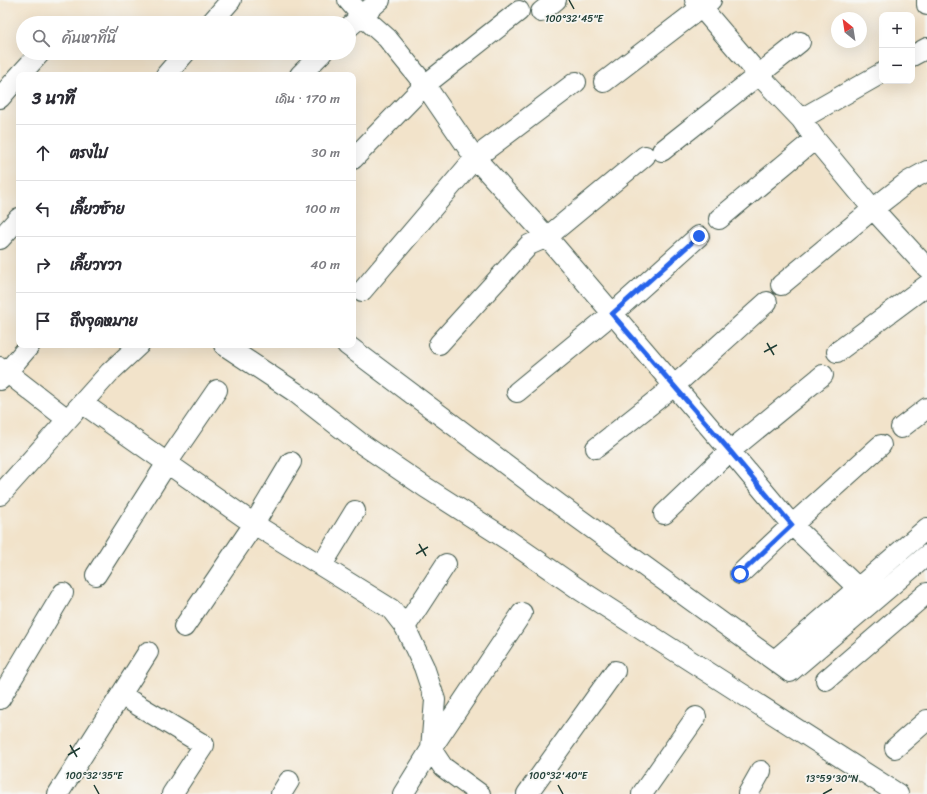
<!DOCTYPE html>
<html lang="th">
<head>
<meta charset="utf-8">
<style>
	body { margin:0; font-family:Sriracha,"Playpen Sans Thai",sans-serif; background:#f2f2f3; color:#2b2b33 }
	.controls { position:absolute; right:12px; top:12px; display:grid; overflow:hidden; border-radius:8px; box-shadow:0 4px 16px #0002 }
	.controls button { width:36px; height:36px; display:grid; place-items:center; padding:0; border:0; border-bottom:1px solid #e1e1e2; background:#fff; color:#2b2b33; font:20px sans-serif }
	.compass { position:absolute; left:831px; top:12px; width:36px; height:36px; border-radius:50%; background:#fff; box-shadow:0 4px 16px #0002; rotate:330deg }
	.stop { position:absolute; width:12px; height:12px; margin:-9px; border:3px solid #2563eb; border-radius:50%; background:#fff }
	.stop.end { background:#2563eb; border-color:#fff; box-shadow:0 1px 4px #0008 }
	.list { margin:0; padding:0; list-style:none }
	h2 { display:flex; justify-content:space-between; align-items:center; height:52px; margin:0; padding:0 16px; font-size:17px }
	h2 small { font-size:13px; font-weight:400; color:#7c7c81 }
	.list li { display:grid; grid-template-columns:26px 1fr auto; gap:12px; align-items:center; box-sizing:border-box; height:56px; padding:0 16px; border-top:1px solid #e1e1e2 }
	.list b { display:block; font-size:15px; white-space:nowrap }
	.list em { font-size:13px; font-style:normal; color:#7c7c81 }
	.icon { flex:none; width:22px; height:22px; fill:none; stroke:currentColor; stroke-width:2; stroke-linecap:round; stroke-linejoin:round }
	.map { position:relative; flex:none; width:927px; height:794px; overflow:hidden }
	.search { position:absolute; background:#fff; box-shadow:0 4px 16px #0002; left:16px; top:16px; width:340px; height:44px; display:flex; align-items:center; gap:10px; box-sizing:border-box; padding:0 14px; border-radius:22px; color:#7c7c81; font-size:15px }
	.panel { position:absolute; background:#fff; box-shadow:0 4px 16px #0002; left:16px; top:72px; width:340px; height:276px; border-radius:8px }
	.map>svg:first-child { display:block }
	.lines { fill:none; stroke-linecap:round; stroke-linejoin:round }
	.minor-casing { stroke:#3f564a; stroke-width:22 }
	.minor { stroke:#fff; stroke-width:20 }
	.route { stroke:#2563eb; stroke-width:5 }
	.ticks { fill:none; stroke:#1f3d34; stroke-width:1.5 }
	.ticks-label { font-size:10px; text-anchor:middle; fill:#1f3d34; stroke:#f6f6f2; stroke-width:3.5; stroke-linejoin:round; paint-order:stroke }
</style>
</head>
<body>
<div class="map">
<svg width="927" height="794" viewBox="0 0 927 794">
	<rect width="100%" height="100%" fill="#f6f6f2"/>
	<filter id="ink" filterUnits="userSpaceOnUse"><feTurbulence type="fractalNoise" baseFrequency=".025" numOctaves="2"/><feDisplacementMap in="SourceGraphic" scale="8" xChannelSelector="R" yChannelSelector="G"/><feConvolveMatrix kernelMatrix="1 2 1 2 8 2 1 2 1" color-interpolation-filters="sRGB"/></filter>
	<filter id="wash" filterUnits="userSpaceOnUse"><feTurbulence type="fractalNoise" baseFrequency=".012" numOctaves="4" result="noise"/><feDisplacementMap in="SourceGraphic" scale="16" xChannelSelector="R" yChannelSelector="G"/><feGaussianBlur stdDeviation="0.9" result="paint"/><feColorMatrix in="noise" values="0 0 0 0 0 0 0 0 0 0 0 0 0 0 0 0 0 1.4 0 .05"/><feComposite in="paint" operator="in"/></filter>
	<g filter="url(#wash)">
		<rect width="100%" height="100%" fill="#f2e3ca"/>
	</g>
	<g filter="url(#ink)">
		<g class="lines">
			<defs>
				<path id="minor" d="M348,0L361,15L387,38L425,85L475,158L547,237L730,451L792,525L858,588
					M695,0L759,75L801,119L815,139L873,209L927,268
					M927,0V5
					M541,12L556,0
					M211,23L231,0
					M349,27L380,0
					M912,56L927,48
					M20,75L40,53
					M166,75L185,53
					M300,75L322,53
					M604,82L711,0
					M0,98L19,76
					M801,119L882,73
					M662,151L800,42
					M353,159L425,85L519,11
					M719,219L815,139
					M0,239L19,218
					M781,285L873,209L909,181L927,171
					M362,291L475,158L576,82
					M439,344L529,245L547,237L645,156
					M224,345L295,392L359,442L425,487L508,540L580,590L898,794
					M347,345L560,505L790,672L927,555
					M837,352L927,285
					M0,367L67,419
					M0,380L30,345
					M217,390L167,463L254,524L391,609L405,627L424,667L435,700L431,749L443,767L480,794
					M517,392L612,314L699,236
					M82,403L167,463L96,575
					M901,428L927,408
					M596,448L674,386L767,302
					M0,495L110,372L139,345
					M664,514L730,451L823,375
					M322,565L355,511
					M740,574L792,525L881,445
					M184,627L254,524L291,462
					M405,627L446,564
					M775,660L927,528
					M826,680L927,593
					M121,695L204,745L172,794
					M0,699L63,593
					M895,748L927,720
					M58,794L148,652
					M281,794L289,781
					M403,794L431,749L522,613
					M527,794L615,671
					M642,794L696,717
					M748,794L761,771"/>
			</defs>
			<use href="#minor" class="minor-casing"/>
			<use href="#minor" class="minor"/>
		</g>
	</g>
	<g class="lines" filter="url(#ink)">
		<path class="route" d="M699,236L612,314L730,451L792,525L740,574"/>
	</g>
	<path class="ticks" d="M569,0L574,9M767,343L774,355M764,352L777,345M419,544L426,556M416,554L428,547M70,745L77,757M68,755L80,748M94,785L99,794M558,785L563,794M823,794L832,789"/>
	<g class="ticks-label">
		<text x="574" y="22">100°32'45"E</text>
		<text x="94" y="779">100°32'35"E</text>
		<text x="558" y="779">100°32'40"E</text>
		<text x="832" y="782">13°59'30"N</text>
	</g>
</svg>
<div class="controls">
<button>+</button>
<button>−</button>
</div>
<svg class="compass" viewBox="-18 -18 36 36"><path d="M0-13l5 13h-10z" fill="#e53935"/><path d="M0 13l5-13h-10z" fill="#7c7c81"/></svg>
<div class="stop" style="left:740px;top:574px"></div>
<div class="stop end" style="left:699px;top:236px"></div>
<div class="search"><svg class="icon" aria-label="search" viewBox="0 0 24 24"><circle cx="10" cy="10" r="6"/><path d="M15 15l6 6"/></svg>ค้นหาที่นี่</div>
<section class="panel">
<h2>3 นาที<small>เดิน · 170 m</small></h2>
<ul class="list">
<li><svg class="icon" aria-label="ahead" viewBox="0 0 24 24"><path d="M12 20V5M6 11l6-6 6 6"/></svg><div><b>ตรงไป</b></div><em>30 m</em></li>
<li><svg class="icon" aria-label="left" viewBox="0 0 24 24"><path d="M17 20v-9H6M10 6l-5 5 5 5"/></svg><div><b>เลี้ยวซ้าย</b></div><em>100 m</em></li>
<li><svg class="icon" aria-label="right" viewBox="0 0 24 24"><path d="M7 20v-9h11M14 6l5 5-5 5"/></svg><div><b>เลี้ยวขวา</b></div><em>40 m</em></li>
<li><svg class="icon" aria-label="arrive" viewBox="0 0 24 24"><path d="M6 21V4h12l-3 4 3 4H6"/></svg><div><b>ถึงจุดหมาย</b></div></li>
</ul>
</section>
</div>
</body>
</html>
